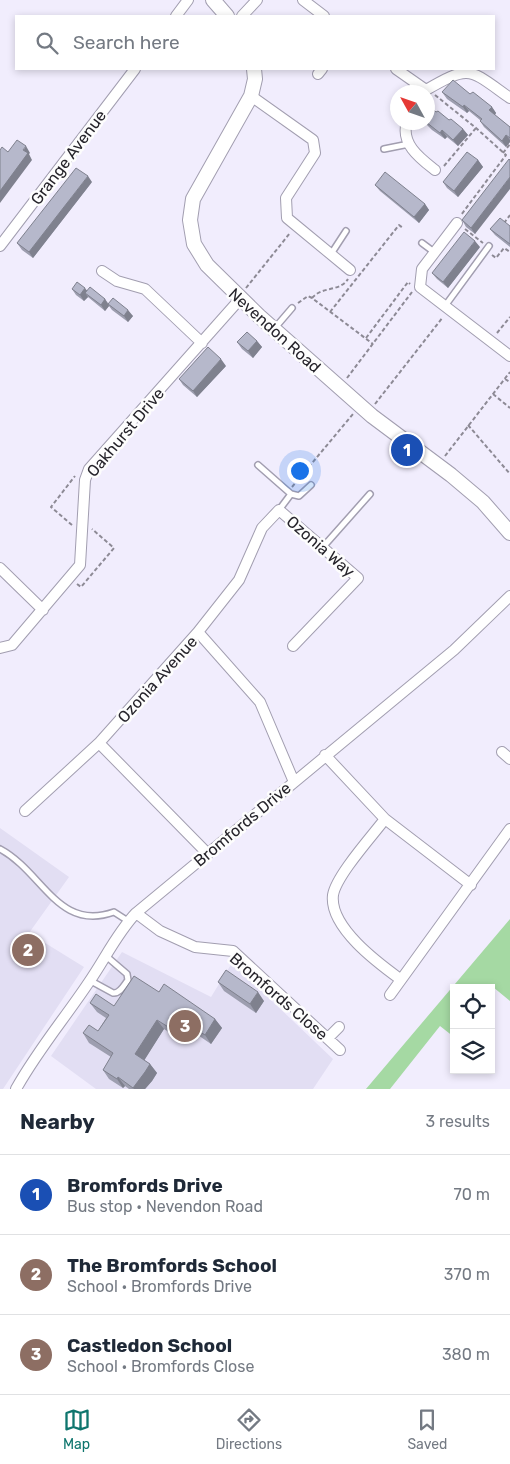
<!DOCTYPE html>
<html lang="en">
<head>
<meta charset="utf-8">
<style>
	body { margin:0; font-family:Rubik,sans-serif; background:#f2f2f3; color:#1f2937 }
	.controls { position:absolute; right:15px; bottom:15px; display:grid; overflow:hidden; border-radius:0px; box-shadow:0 2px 8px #0003 }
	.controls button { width:45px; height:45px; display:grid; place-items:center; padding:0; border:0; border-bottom:1px solid #e0e1e3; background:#fff; color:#1f2937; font:25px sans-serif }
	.compass { position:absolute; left:390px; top:85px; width:45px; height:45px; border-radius:50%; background:#fff; box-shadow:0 2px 8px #0003; rotate:310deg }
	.you { position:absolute; left:299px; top:470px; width:18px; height:18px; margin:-12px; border:4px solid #fff; border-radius:50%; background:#1a73e8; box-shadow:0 0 0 8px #1a73e833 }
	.badge { display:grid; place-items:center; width:32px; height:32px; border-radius:50%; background:#0f766e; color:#fff; font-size:16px; font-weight:700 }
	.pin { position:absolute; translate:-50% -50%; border:2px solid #fff; box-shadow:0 1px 5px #0006 }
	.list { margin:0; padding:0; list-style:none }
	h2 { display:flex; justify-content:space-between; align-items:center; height:65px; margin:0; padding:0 20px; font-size:21px }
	h2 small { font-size:16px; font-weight:400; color:#747a83 }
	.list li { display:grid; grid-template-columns:32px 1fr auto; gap:15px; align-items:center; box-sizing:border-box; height:80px; padding:0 20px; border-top:1px solid #e0e1e3 }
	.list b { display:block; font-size:19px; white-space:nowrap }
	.list p { margin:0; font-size:16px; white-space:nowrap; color:#747a83 }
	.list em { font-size:16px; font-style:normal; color:#747a83 }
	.icon { flex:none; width:28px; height:28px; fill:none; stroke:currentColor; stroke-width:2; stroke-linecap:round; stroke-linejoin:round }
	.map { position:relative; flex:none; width:510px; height:1089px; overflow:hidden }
	.search { position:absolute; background:#fff; box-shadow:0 2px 8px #0003; left:15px; right:15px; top:15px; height:55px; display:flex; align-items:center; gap:12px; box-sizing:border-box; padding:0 18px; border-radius:0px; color:#747a83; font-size:19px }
	.sheet { height:305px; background:#fff }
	nav { display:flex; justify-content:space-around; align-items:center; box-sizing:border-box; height:70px; border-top:1px solid #e0e1e3; background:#fff; font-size:14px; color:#747a83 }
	nav a { display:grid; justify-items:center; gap:2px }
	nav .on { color:#0f766e }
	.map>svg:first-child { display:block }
	.built { fill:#e2def3 }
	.green { fill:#a5d9a3 }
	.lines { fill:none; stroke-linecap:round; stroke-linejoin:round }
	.lane-casing { stroke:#a29eb0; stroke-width:8 }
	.street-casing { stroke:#a29eb0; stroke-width:12 }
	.secondary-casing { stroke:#a29eb0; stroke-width:16 }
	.path { stroke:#8d8a95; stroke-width:2; stroke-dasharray:4 2.5; stroke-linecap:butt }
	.lane { stroke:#fff; stroke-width:5 }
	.street { stroke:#fff; stroke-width:10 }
	.secondary { stroke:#fff; stroke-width:14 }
	.wall { fill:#9d9eaf }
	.shaded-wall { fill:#7f818e }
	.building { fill:#b6b8cb; stroke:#7f818e }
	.labels { text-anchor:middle; stroke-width:5; stroke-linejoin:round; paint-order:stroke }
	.street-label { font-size:16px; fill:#26242b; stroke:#fdfdfd }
</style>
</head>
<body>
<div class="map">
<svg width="510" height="1089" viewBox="0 0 510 1089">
	<rect width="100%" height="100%" fill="#f1edfd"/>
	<path class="built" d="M0,828L69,877L29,933L84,967L3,1089H0Z
		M122,952L211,997L232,963L333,1059L313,1089H96L51,1056Z"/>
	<path class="green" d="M510,919V1001L493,987L491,989L454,988V1037L440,1026L390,1089H366Z"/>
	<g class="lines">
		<defs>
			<path id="lane" d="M384,149L409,144
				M422,243L434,252
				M331,254L346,231
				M445,306L489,246
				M274,329L292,308
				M258,465L291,494L279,510
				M291,494L299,496L311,485
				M323,547L370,494
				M0,849C43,872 58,932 114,912L128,921
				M91,981L113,993C120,994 124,985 128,980L127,974L106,956"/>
			<path id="street" d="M303,0L324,16
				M176,16L188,0
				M242,16L257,0
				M396,69L426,90C471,64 469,69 510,98
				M318,74L322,69
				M251,96L313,140L315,153L286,198L287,218L350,270
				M407,122C400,144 421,159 435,170
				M457,223L422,269L420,287L510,356
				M0,246L135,69
				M102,271L117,281L145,289L202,343
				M0,568L43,610
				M198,632L239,580L262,528L279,510L358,578L293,646
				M0,648L12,645L80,565L85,480L89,469L240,299
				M502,752L510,759
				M325,755L385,819L471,885
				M25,811L99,743
				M385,819C372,836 336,876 333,895C329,927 378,963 400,979
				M208,854L99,743L198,632L260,702L294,782
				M136,913L160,931L195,947L233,951L340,1050
				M390,995L510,829
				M328,1038L339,1027
				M16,1089C37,1051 65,1018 89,982C105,959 117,933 136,913L454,650L510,596"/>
			<path id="secondary" d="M213,0L227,16
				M254,69L255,79L251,96L193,199L190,220L194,244L207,265L259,316L372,416L451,475L483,502L510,533"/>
		</defs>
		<use href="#lane" class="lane-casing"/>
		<use href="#street" class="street-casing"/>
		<use href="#secondary" class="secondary-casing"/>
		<path class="path" d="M435,95L476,128L506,155L461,215
			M503,153L510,144
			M444,166L476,128
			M504,223L510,215
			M465,229L483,243
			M492,255L496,258L504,248L510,252
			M246,288L290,233
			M312,298C322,286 340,292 348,279
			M298,303L308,296L312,298L373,344
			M330,312L399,225L403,228
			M497,333L510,317
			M366,338L408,282L410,284
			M347,378L412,292
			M505,379L510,382
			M493,394L510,408
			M375,404L443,317
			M468,425L510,474
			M445,456L510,372
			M292,487L353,414
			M72,525L51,507L75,476
			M77,584L81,587L114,548L92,529"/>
		<use href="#lane" class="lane"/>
		<use href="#street" class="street"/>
		<use href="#secondary" class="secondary"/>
	</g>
	<path class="wall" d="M442,92L470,94L492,107L496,113L495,115L510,127V142L506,147L484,127L480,121V120L469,111L467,113L447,99Z
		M436,112L463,129L468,135L458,146L447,137L445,139L432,130L424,122H428Z
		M478,160L483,167L458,197L447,188L443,182Z
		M510,160L475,234L466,227L462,220Z
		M92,182L33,258L22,250L17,243Z
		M375,185L425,204L429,210L419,223L380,191Z
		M510,226V247L495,235L490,229Z
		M480,247L448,288L437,279L432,273Z
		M72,289L87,290L105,299L108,303L133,316L128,322L112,310L109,306L105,311L88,297L84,301L76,295Z
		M257,341L262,347L253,358L242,349L237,342Z
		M226,366L197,397L183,385L179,379Z
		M218,982L264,1001L256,1013L224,991Z
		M159,992L215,1019L222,1028L211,1044L192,1031L184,1042L164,1029L144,1060L150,1064L157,1073L152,1081L145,1089H129L125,1086L123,1088L109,1079L103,1070L111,1057L89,1043L83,1033L98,1031L106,1018L97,1012L90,1003L114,1006Z"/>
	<path class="shaded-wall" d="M464,105L469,111L467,113L463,107Z
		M492,107L496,113L494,116L489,110Z
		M463,129L468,135L458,146L453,140Z
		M442,130L447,137L445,139L440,133Z
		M506,135L510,140V142L506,147L502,141Z
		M26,146L30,153L29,154L32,160L0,203V191Z
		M478,160L483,167L458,197L454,191Z
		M88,176L92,182L33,258L29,252Z
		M510,177V189L475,234L471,228Z
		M425,204L429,210L419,223L414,217Z
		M475,241L480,247L448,288L443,282Z
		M85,288L90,295L85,293L88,297L84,301L80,295Z
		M105,299L109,306L105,311L101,305Z
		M128,310L133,316L128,322L124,316Z
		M257,341L262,347L253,358L248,351Z
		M221,359L226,366L197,397L193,391Z
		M258,992L264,1001L256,1013L250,1004Z
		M215,1019L222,1028L211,1044L205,1035Z
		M157,1020L164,1029L142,1064L135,1054Z
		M185,1022L192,1031L184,1042L178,1033Z
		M150,1064L157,1073L152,1081L145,1089H134L133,1088Z
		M118,1077L125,1086L123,1088L117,1079Z"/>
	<path class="building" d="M453,80L470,94L473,92L492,107L489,110L510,127V138L506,135L502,141L480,121L482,119L464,105L463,107L442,92Z
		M428,105L436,112L438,111L449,120L451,119L463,129L453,140L442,130L440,133L426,122H428Z
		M17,140L26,146L23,150L28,153L0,191V150L2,147L8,152Z
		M467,152L478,160L454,191L443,182Z
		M509,159L510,160V177L471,228L462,220Z
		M76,168L88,176L29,252L17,243Z
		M385,172L425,204L414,217L375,185Z
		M500,218L510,226V244L490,229Z
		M464,232L475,241L443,282L432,273Z
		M77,282L85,288L80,295L72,289Z
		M90,287L105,299L101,305L85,293Z
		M113,298L128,310L124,316L108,304Z
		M247,332L257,341L248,351L237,342Z
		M208,347L221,359L193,391L179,379Z
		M226,970L258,992L250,1004L218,982Z
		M134,976L159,992L164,984L215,1019L205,1035L185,1022L178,1033L157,1020L135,1054L150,1064L145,1072L133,1088L118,1077L117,1079L103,1070L113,1053L83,1033L89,1025L98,1031L109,1015L90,1003L96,994L114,1006Z"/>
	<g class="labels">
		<g class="street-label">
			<text transform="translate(68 157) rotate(-53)" y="6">Grange Avenue</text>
			<text transform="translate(275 330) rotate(42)" y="6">Nevendon Road</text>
			<text transform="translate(125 432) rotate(-50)" y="6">Oakhurst Drive</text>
			<text transform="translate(321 546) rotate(41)" y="6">Ozonia Way</text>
			<text transform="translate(157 679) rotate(-48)" y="6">Ozonia Avenue</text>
			<text transform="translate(242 824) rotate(-40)" y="6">Bromfords Drive</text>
			<text transform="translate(279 996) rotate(41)" y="6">Bromfords Close</text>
		</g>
	</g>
</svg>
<div class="controls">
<button><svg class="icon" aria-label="locate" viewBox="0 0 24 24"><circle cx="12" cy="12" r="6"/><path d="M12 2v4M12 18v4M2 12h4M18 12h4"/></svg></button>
<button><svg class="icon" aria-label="layers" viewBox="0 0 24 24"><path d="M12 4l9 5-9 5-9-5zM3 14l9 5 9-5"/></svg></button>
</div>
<svg class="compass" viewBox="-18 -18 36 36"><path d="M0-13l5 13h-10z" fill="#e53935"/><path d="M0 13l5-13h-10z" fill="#747a83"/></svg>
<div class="you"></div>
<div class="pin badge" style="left:407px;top:450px;background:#1a4fb4">1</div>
<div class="pin badge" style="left:28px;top:950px;background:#8d6e63">2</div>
<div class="pin badge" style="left:185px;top:1026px;background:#8d6e63">3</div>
<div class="search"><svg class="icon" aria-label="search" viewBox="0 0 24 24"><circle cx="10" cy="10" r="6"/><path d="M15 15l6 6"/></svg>Search here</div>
</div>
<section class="sheet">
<h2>Nearby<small>3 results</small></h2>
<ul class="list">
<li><span class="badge" style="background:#1a4fb4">1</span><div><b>Bromfords Drive</b><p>Bus stop · Nevendon Road</p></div><em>70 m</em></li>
<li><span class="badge" style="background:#8d6e63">2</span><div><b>The Bromfords School</b><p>School · Bromfords Drive</p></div><em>370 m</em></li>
<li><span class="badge" style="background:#8d6e63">3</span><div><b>Castledon School</b><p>School · Bromfords Close</p></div><em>380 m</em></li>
</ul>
</section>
<nav>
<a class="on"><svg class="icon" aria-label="map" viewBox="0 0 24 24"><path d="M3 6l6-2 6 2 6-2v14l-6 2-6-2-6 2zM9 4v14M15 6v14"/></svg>Map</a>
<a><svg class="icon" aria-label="directions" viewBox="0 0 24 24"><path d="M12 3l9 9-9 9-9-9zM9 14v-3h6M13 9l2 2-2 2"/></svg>Directions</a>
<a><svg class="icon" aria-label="saved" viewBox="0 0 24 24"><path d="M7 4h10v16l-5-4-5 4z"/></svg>Saved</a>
</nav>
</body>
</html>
